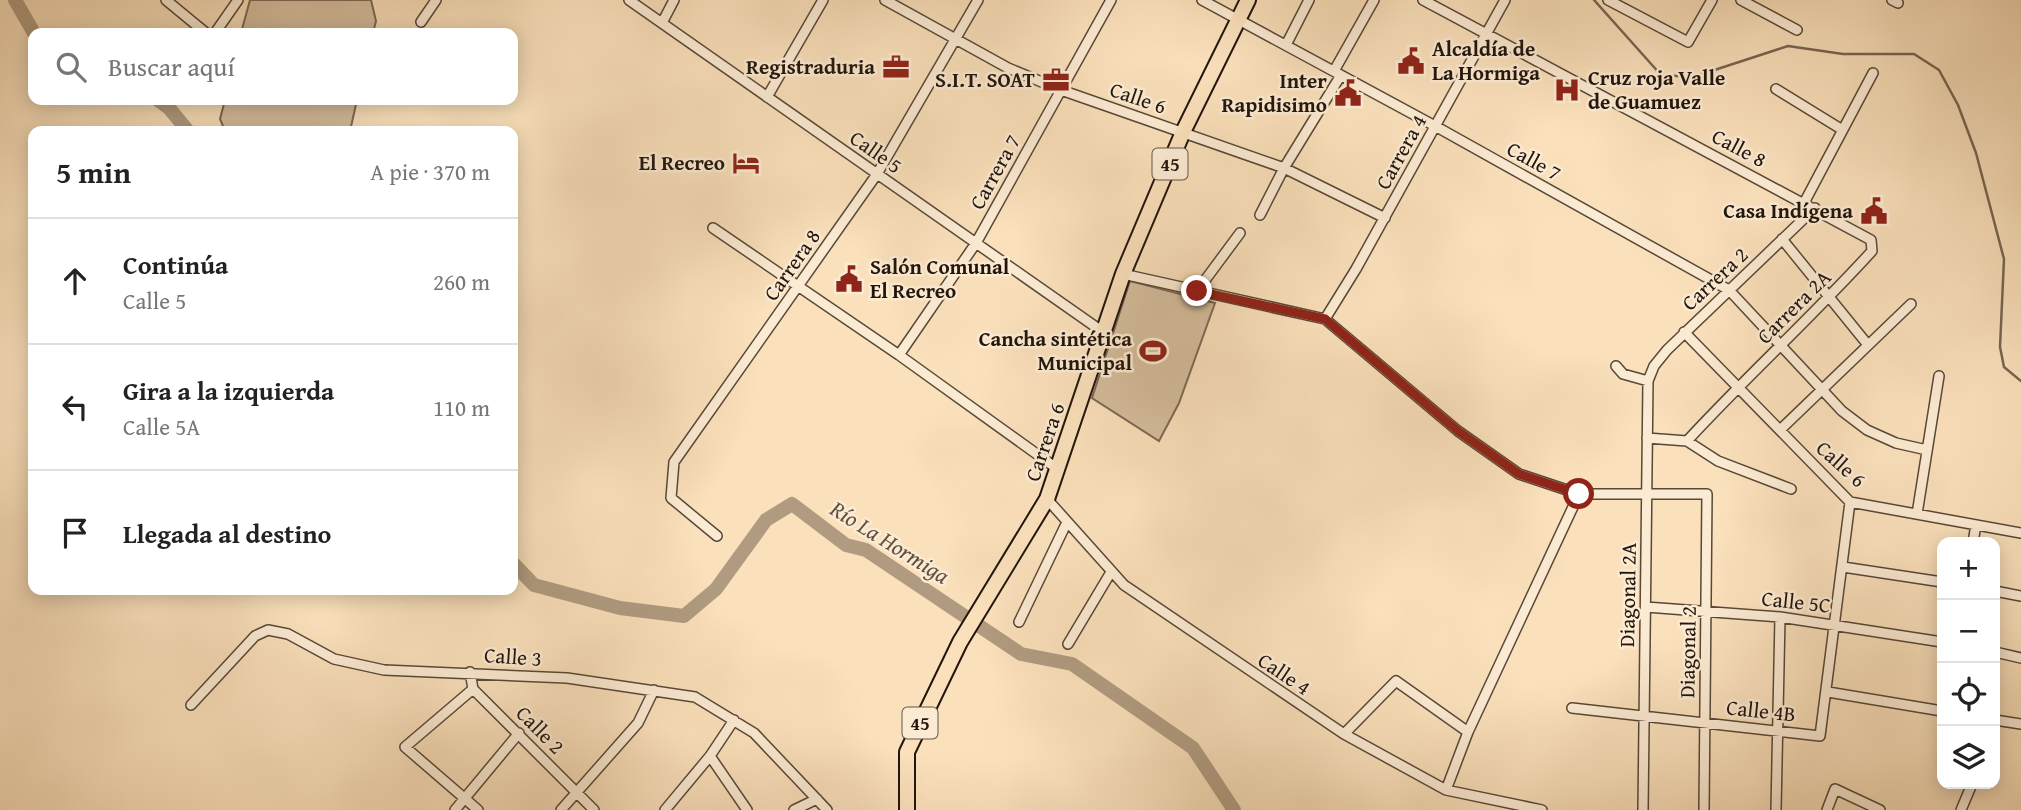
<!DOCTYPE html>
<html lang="es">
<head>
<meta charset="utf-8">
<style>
	body { margin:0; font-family:"Gentium Book Plus",serif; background:#f6f6f6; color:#222 }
	.controls { position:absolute; right:21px; bottom:21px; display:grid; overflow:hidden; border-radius:14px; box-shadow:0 4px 18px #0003 }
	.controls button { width:63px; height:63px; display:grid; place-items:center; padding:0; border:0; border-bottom:2px solid #e0e0e0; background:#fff; color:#222; font:35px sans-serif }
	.stop { position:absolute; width:21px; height:21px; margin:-16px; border:5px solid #8f2418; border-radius:50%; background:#fff }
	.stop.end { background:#8f2418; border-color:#fff; box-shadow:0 2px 7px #0008 }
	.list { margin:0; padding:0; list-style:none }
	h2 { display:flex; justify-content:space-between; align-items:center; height:91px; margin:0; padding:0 28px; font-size:30px }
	h2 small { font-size:23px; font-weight:400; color:#767676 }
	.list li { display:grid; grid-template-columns:46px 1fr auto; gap:21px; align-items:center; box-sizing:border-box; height:126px; padding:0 28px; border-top:2px solid #e0e0e0 }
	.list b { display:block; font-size:26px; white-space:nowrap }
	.list p { margin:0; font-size:23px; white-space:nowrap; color:#767676 }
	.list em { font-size:23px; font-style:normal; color:#767676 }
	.icon { flex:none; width:38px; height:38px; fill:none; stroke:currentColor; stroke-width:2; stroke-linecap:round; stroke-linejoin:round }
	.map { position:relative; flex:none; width:2021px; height:810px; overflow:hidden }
	.search { position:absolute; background:#fff; box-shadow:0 4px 18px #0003; left:28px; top:28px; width:490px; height:77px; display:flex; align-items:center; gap:18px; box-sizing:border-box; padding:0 24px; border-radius:14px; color:#767676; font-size:26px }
	.panel { position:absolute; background:#fff; box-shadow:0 4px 18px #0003; left:28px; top:126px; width:490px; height:469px; border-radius:14px }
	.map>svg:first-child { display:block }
	.green { fill:#d5bd9d; stroke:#7b6954; stroke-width:2 }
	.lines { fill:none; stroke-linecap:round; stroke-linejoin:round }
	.stream { stroke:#776552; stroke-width:2.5 }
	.river { stroke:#b09b80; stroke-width:14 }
	.street-casing { stroke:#574838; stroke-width:12 }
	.primary-casing { stroke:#21150c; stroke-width:18 }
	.street { stroke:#fcebd3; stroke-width:9 }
	.primary { stroke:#fae0bb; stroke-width:14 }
	.route { stroke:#8f2418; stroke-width:9 }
	.labels { text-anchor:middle; stroke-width:5; stroke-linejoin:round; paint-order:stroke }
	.shield { fill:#fcebd3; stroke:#635548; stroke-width:2 }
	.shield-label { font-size:19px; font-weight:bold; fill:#21150c }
	.poi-label { font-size:21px; font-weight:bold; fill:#21150c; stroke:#fcebd3; text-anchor:end }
	.street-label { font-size:21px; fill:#21150c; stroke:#fcebd3 }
	.water-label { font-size:23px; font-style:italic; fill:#615140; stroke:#fcebd3 }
</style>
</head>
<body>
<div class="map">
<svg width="2021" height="810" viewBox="0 0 2021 810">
	<rect width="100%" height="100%" fill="#fae0bb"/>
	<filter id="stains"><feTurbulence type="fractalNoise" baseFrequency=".00286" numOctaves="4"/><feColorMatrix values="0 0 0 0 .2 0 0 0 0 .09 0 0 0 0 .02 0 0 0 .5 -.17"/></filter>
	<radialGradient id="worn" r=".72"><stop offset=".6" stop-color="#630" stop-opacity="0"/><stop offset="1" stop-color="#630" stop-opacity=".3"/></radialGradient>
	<path class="green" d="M250,0H371L376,21L373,33H241Z
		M225,100H357L350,131H225L220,119Z
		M1130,281L1215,303L1179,403L1159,441L1092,398Z"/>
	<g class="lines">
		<path class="stream" d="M1594,0L1661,75L1693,77L1788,46L1843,54H1914L1939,70L1958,105L1976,153L2004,259L2000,347L2004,367L2021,381"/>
		<path class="river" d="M15,0L34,33
			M158,100L169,108L188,131
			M513,563L534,585L620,608L684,616L716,589L766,520L792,504L846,545L866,550L1021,654L1072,664L1193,748L1234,810"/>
		<defs>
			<path id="street" d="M166,0L206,33
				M629,0L1103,332
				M885,0L1008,68L1061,90L1284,168L1385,218
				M1202,0L1435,126L1729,290L1842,411L1867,430L1896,443L1927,450
				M1423,0L1871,240L1872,251C1813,316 1747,376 1687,441
				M1608,0L1688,42L1712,0
				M1741,0L1797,30
				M1892,0L1898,3
				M421,22L436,0
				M662,23L674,0
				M215,33L238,0
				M1286,45L1309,0
				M1334,71L1374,0
				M1776,89L1841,129
				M767,97L823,0
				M1804,203L1873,73
				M1260,215L1284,168L1341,75
				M713,228L899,355L1059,470
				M1782,239L1868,345
				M1123,274L1325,319L1458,431L1519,474L1579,494H1707L1704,810
				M1197,291L1240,233
				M1325,319L1356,269L1505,0
				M1684,332L1850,502L2021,533
				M899,355L976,243L1111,0
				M1616,366L1623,374L1648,381
				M1780,430L1911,304
				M1647,438L1687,441L1718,461L1791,489
				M1047,499L1124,585L1344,734L1446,790L1542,810
				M1917,514L1939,376
				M717,536L671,498L674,462L877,174L978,0
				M1973,542L1976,525
				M1843,567L1942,582
				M1995,591L2021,596
				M1646,607L1780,617L1942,642
				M1019,622L1067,522
				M1068,644L1111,572
				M1995,652L2021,658
				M470,672L473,689L594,810
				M473,689L405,747L478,810
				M1828,692L1942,711
				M191,705L255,636L268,630L288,634L334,659L384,670L567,678L695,697L754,733L827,810
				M1572,708L1820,736L1850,502
				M1995,720L2021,724
				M1344,734L1396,681L1468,732
				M710,756L747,810
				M1446,790L1468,732L1579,494
				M455,810L519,733
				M561,810L638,723L654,690
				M665,810L710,756L734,720
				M794,810L817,799
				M1643,810L1648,381L1654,366L1667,350L1815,208
				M1776,810L1780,617
				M1827,810L1835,789L1880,810
				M1961,810L1972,784"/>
			<path id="primary" d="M907,810V752L960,642L1047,499L1123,274L1183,132L1248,0"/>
		</defs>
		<use href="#street" class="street-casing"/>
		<use href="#primary" class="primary-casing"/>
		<use href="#street" class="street"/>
		<use href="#primary" class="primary"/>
	</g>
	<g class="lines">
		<path class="route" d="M1197,291L1325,319L1458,431L1519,474L1579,494"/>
	</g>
	<defs>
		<symbol id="civic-bare" viewBox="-9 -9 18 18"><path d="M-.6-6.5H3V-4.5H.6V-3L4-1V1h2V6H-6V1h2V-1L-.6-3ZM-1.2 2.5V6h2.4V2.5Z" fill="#8f2418" stroke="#fcebd3" stroke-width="2.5" paint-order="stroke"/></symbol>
		<symbol id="office-bare" viewBox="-9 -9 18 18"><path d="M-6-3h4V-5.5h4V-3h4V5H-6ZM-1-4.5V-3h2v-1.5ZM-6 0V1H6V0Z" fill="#8f2418" stroke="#fcebd3" stroke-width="2.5" paint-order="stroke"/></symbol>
		<symbol id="hospital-bare" viewBox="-9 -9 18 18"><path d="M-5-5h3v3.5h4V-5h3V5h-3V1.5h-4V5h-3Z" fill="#8f2418" stroke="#fcebd3" stroke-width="2.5" paint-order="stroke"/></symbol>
		<symbol id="hotel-bare" viewBox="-9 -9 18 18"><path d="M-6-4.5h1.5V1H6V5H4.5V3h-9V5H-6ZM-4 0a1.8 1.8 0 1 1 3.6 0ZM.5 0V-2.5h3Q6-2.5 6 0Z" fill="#8f2418" stroke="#fcebd3" stroke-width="2.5" paint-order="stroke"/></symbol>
		<symbol id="stadium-bare" viewBox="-9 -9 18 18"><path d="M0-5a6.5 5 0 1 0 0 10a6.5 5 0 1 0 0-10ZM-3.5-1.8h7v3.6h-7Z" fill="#8f2418" stroke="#fcebd3" stroke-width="2.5" paint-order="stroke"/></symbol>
	</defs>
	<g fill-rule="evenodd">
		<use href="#civic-bare" x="1392" y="42" width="38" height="38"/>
		<use href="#office-bare" x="877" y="48" width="38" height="38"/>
		<use href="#office-bare" x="1037" y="61" width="38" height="38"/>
		<use href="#hospital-bare" x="1548" y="71" width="38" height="38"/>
		<use href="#civic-bare" x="1329" y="74" width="38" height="38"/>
		<use href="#hotel-bare" x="727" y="144" width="38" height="38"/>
		<use href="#civic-bare" x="1855" y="192" width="38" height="38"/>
		<use href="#civic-bare" x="830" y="260" width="38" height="38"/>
		<use href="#stadium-bare" x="1134" y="332" width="38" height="38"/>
	</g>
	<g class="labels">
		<g class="shield">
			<rect x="1152.5" y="148.5" width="35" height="31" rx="5"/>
			<rect x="902.5" y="707.5" width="35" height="31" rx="5"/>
		</g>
		<g class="shield-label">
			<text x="1170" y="171">45</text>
			<text x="920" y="730">45</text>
		</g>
		<g class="poi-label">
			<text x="1432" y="56" text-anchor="start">Alcaldía de<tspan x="1432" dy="24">La Hormiga</tspan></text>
			<text x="875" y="74">Registraduria</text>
			<text x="1588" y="85" text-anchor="start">Cruz roja Valle<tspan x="1588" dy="24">de Guamuez</tspan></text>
			<text x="1035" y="87">S.I.T. SOAT</text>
			<text x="1327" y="88">Inter<tspan x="1327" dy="24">Rapidisimo</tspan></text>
			<text x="725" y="170">El Recreo</text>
			<text x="1853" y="218">Casa Indígena</text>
			<text x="870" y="274" text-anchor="start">Salón Comunal<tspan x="870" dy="24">El Recreo</tspan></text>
			<text x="1132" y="346">Cancha sintética<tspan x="1132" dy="24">Municipal</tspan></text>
		</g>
		<g class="street-label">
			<text transform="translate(1138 98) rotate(19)" y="7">Calle 6</text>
			<text transform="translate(1739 148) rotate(28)" y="7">Calle 8</text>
			<text transform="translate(876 152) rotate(35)" y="7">Calle 5</text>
			<text transform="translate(1401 152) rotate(-61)" y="7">Carrera 4</text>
			<text transform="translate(1534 161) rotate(29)" y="7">Calle 7</text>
			<text transform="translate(995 172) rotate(-61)" y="7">Carrera 7</text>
			<text transform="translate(792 265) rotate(-55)" y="7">Carrera 8</text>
			<text transform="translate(1715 279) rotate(-43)" y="7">Carrera 2</text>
			<text transform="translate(1794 307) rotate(-45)" y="7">Carrera 2A</text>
			<text transform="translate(1045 442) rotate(-71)" y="7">Carrera 6</text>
			<text transform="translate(1841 464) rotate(42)" y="7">Calle 6</text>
			<text transform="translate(1628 595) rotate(-89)" y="7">Diagonal 2A</text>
			<text transform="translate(1796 602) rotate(6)" y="7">Calle 5C</text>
			<text transform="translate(1688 652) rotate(-89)" y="7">Diagonal 2</text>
			<text transform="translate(513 657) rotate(4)" y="7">Calle 3</text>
			<text transform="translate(1284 674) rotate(34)" y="7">Calle 4</text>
			<text transform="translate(1761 711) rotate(6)" y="7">Calle 4B</text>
			<text transform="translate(540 730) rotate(45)" y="7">Calle 2</text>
		</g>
		<g class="water-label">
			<text transform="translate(890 542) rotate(32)" y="8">Río La Hormiga</text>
		</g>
	</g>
	<rect width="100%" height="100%" filter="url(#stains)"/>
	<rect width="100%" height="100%" fill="url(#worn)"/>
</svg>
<div class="controls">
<button>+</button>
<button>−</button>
<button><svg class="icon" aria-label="locate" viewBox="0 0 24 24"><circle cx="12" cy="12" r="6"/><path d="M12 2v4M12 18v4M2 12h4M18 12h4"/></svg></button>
<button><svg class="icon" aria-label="layers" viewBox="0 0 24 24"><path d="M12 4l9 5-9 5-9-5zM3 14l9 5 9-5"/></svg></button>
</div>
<div class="stop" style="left:1579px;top:494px"></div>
<div class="stop end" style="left:1197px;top:291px"></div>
<div class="search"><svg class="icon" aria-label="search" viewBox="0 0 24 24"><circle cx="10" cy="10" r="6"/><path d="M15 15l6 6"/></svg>Buscar aquí</div>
<section class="panel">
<h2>5 min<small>A pie · 370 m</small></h2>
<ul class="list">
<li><svg class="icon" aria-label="ahead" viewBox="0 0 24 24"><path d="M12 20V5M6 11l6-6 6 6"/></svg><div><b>Continúa</b><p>Calle 5</p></div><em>260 m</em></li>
<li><svg class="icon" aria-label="left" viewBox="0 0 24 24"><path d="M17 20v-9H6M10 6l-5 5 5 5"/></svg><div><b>Gira a la izquierda</b><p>Calle 5A</p></div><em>110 m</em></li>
<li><svg class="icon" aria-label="arrive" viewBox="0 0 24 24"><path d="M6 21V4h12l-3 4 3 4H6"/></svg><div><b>Llegada al destino</b></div></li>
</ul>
</section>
</div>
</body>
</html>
